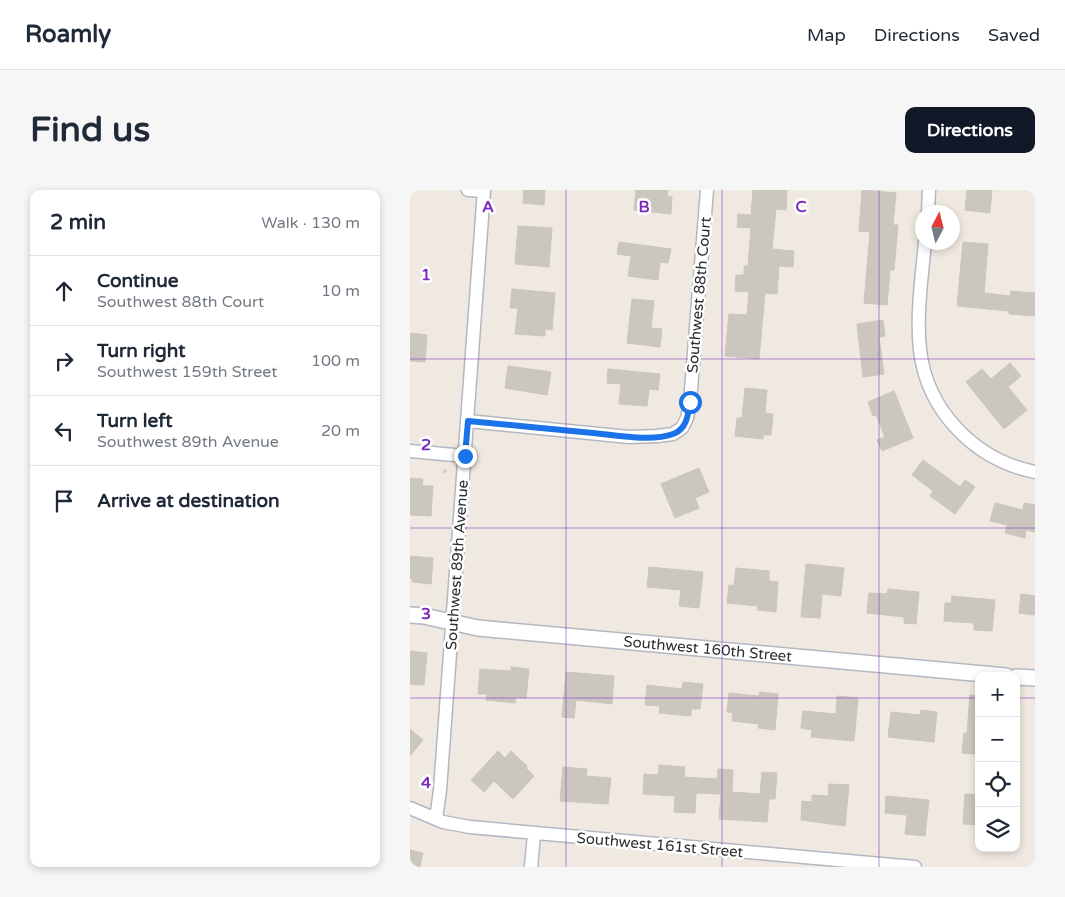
<!DOCTYPE html>
<html lang="en">
<head>
<meta charset="utf-8">
<style>
	body { margin:0; font-family:"Varela Round",sans-serif; background:#f6f6f7; color:#1f2937 }
	.controls { position:absolute; right:15px; bottom:15px; display:grid; overflow:hidden; border-radius:10px; box-shadow:0 2px 8px #0003 }
	.controls button { width:45px; height:45px; display:grid; place-items:center; padding:0; border:0; border-bottom:1px solid #e0e1e3; background:#fff; color:#1f2937; font:25px sans-serif }
	.compass { position:absolute; left:505px; top:15px; width:45px; height:45px; border-radius:50%; background:#fff; box-shadow:0 2px 8px #0003; rotate:7deg }
	.stop { position:absolute; width:15px; height:15px; margin:-11px; border:4px solid #1a73e8; border-radius:50%; background:#fff }
	.stop.end { background:#1a73e8; border-color:#fff; box-shadow:0 1px 5px #0008 }
	.list { margin:0; padding:0; list-style:none }
	h2 { display:flex; justify-content:space-between; align-items:center; height:65px; margin:0; padding:0 20px; font-size:21px }
	h2 small { font-size:16px; font-weight:400; color:#747a83 }
	.list li { display:grid; grid-template-columns:32px 1fr auto; gap:15px; align-items:center; box-sizing:border-box; height:70px; padding:0 20px; border-top:1px solid #e0e1e3 }
	.list b { display:block; font-size:19px; white-space:nowrap }
	.list p { margin:0; font-size:16px; white-space:nowrap; color:#747a83 }
	.list em { font-size:16px; font-style:normal; color:#747a83 }
	.icon { flex:none; width:28px; height:28px; fill:none; stroke:currentColor; stroke-width:2; stroke-linecap:round; stroke-linejoin:round }
	.map { position:relative; flex:none; width:625px; height:677px; overflow:hidden; border-radius:10px }
	header { display:flex; align-items:center; gap:30px; box-sizing:border-box; height:70px; padding:0 25px; background:#fff; border-bottom:1px solid #e0e1e3 }
	header strong { font-size:24px }
	nav { display:flex; gap:28px; margin-inline-start:auto; font-size:18px }
	.intro { display:flex; align-items:center; justify-content:space-between; box-sizing:border-box; height:120px; padding:0 30px }
	h1 { margin:0; font-size:35px }
	.button { padding:12px 22px; border-radius:10px; background:#111827; color:#fff; font-size:18px; font-weight:700 }
	main { display:flex; gap:30px; padding:0 30px }
	aside { flex:1; background:#fff; border-radius:10px; box-shadow:0 2px 8px #0003 }
	.map>svg:first-child { display:block }
	.building { fill:#cbc7bf; stroke:#cbc5ba }
	.lines { fill:none; stroke-linecap:round; stroke-linejoin:round }
	.minor-casing { stroke:#b4b7c1; stroke-width:15 }
	.tertiary-casing { stroke:#b4b7c1; stroke-width:18 }
	.path { stroke:#c9c9c9; stroke-width:2.5; stroke-dasharray:4 2.5; stroke-linecap:butt }
	.minor { stroke:#fff; stroke-width:12 }
	.tertiary { stroke:#fff; stroke-width:15 }
	.route { stroke:#1a73e8; stroke-width:6 }
	.grid { fill:none; stroke:#7b2cbf; stroke-width:1; stroke-opacity:0.55 }
	.labels { text-anchor:middle; stroke-width:5; stroke-linejoin:round; paint-order:stroke }
	.street-label { font-size:15px; fill:#2e2e2e; stroke:#fff }
	.grid-label { font-size:16px; text-anchor:middle; font-weight:bold; fill:#7b2cbf; stroke:#fff; stroke-width:5; stroke-linejoin:round; paint-order:stroke }
</style>
</head>
<body>
<header>
<strong>Roamly</strong>
<nav><a>Map</a><a>Directions</a><a>Saved</a></nav>
</header>
<div class="intro"><h1>Find us</h1><a class="button">Directions</a></div>
<main>
<aside>
<h2>2 min<small>Walk · 130 m</small></h2>
<ul class="list">
<li><svg class="icon" aria-label="ahead" viewBox="0 0 24 24"><path d="M12 20V5M6 11l6-6 6 6"/></svg><div><b>Continue</b><p>Southwest 88th Court</p></div><em>10 m</em></li>
<li><svg class="icon" aria-label="right" viewBox="0 0 24 24"><path d="M7 20v-9h11M14 6l5 5-5 5"/></svg><div><b>Turn right</b><p>Southwest 159th Street</p></div><em>100 m</em></li>
<li><svg class="icon" aria-label="left" viewBox="0 0 24 24"><path d="M17 20v-9H6M10 6l-5 5 5 5"/></svg><div><b>Turn left</b><p>Southwest 89th Avenue</p></div><em>20 m</em></li>
<li><svg class="icon" aria-label="arrive" viewBox="0 0 24 24"><path d="M6 21V4h12l-3 4 3 4H6"/></svg><div><b>Arrive at destination</b></div></li>
</ul>
</aside>
<div class="map">
<svg width="625" height="677" viewBox="0 0 625 677">
	<rect width="100%" height="100%" fill="#efe9e1"/>
	<path class="building" d="M114,0H135L134,15L113,13Z
		M226,0H258L257,6L262,7L261,24L224,20Z
		M343,0H377L376,20L366,19L362,59L384,61L383,77L369,76L367,104L355,103L349,169L315,166L319,124L337,125L339,102L325,101L326,85H334V76H338L341,38L327,37L328,24L341,25Z
		M452,0L486,3L483,35H488L484,80H480L477,115L454,113L460,42L449,41Z
		M557,0H582L580,23L555,20Z
		M108,36L142,38L139,77L105,74Z
		M209,52L261,59L258,73L250,72L248,90L218,86L221,66L207,64Z
		M553,52L578,54L574,103L600,106L601,101L625,103V126L599,124V121L547,116Z
		M102,99L145,103L142,140L135,139V146L105,144L108,118H100Z
		M222,109L244,111L241,138L252,139L250,157L217,153Z
		M473,130L475,146L469,147L474,184L453,187L447,134Z
		M0,143L17,145L15,172L0,171Z
		M600,173L611,186L598,197L617,220L594,239L556,192L572,179L581,189Z
		M98,176L141,182L137,205L95,198Z
		M198,179L250,184L248,200L239,199L237,216L209,214L211,194L197,193Z
		M335,198L357,200L355,223L363,224L361,245H353V249L325,246L327,228H332Z
		M484,201L503,248L472,261L467,250L475,247L466,225L463,226L458,212Z
		M513,270L550,297L555,290L565,297L545,324L520,306L523,301L502,285Z
		M289,278L299,302L285,308L289,318L265,328L251,294Z
		M0,288L13,289L12,296H23L21,326L0,325Z
		M585,313L613,320L614,313L625,315V342L616,340L615,348L595,343L597,335L580,331Z
		M0,366L23,368L21,394L2,392L3,389H0Z
		M396,374L434,378L431,406L412,404L410,428L391,427Z
		M239,377L293,382L289,418L269,416L271,400L237,397Z
		M326,378L359,381V391L368,392L366,422L347,420L348,416L317,413L319,395L324,396Z
		M478,399L509,402L506,434L494,433V427L457,423L459,403L477,404Z
		M611,404L625,406V425L609,423Z
		M542,406L585,410L582,441L564,440V433L534,431L535,413H541Z
		M0,461L17,463L14,495L0,494Z
		M101,477L119,479L116,508L106,507L105,513L76,510L77,504H68L70,479L101,481Z
		M156,482L204,486L202,514L166,510L164,528L152,527Z
		M273,492L293,494L290,519H281V526L249,523L250,516L235,515L237,495L272,499Z
		M350,502L368,504L365,540L348,538L349,534L322,531L323,523L317,522L319,503L349,506Z
		M560,505L569,506V553H567L566,564L552,563L554,543H557Z
		M427,506L448,508L444,551L401,547L402,540L391,538L393,521L426,524Z
		M511,520L527,522L524,552L478,547L481,522L510,525Z
		M0,539L13,550L0,566Z
		M88,561L95,568L101,561L117,576L116,578L124,586L103,609L84,591L74,602L61,590Z
		M249,575L275,577L274,587L307,589L308,579L323,580L322,602L350,604L352,582L367,583L365,609H359L357,632L309,629L311,604L286,603L285,623L264,622L265,606L233,604L234,584L248,585Z
		M153,577L177,579L176,586L201,588L198,614L150,611Z
		M419,594L439,595L435,636L391,630L392,611L402,612V605L418,606Z
		M555,604L569,605V635L553,634Z
		M476,606L519,610L515,646L495,644L497,625L475,623Z
		M0,660L13,663L10,677H0Z"/>
	<g class="lines">
		<defs>
			<path id="minor" d="M58,0L74,1
				M518,22L519,0
				M515,52C512,87 506,124 510,160C517,221 565,270 625,282
				M58,231L219,247L247,246L263,244L272,238L277,228L280,212L297,0
				M0,261L55,266
				M0,618L33,632L60,637L505,677
				M26,629L30,600L74,0
				M121,677L124,644"/>
			<g id="tertiary">
				<path id="s1" d="M0,425L14,426L68,438L596,486"/>
				<path d="M606,487L625,488"/>
			</g>
		</defs>
		<use href="#minor" class="minor-casing"/>
		<use href="#tertiary" class="tertiary-casing"/>
		<path class="path" d="M34,283L37,278"/>
		<use href="#minor" class="minor"/>
		<use href="#tertiary" class="tertiary"/>
	</g>
	<g class="lines">
		<path class="route" d="M55,266L58,231C100,235 141,239 183,243C206,245 241,252 263,244C277,239 278,225 280,212"/>
	</g>
	<path class="grid" d="M156,0V677M312,0V677M469,0V677M0,169H625M0,338H625M0,508H569M606,508H625"/>
	<g class="labels">
		<g class="street-label">
			<text transform="translate(289 105) rotate(-85)" y="5">Southwest 88th Court</text>
			<text transform="translate(47 375) rotate(-86)" y="5">Southwest 89th Avenue</text>
			<text dy="5" stroke="none"><textPath href="#s1" startOffset="300">Southwest 160th Street</textPath></text>
			<text transform="translate(250 655) rotate(5)" y="5">Southwest 161st Street</text>
		</g>
	</g>
	<g class="grid-label">
		<text x="78" y="22">A</text>
		<text x="234" y="22">B</text>
		<text x="391" y="22">C</text>
		<text x="16" y="90">1</text>
		<text x="16" y="260">2</text>
		<text x="16" y="429">3</text>
		<text x="16" y="598">4</text>
	</g>
</svg>
<div class="controls">
<button>+</button>
<button>−</button>
<button><svg class="icon" aria-label="locate" viewBox="0 0 24 24"><circle cx="12" cy="12" r="6"/><path d="M12 2v4M12 18v4M2 12h4M18 12h4"/></svg></button>
<button><svg class="icon" aria-label="layers" viewBox="0 0 24 24"><path d="M12 4l9 5-9 5-9-5zM3 14l9 5 9-5"/></svg></button>
</div>
<svg class="compass" viewBox="-18 -18 36 36"><path d="M0-13l5 13h-10z" fill="#e53935"/><path d="M0 13l5-13h-10z" fill="#747a83"/></svg>
<div class="stop" style="left:280px;top:212px"></div>
<div class="stop end" style="left:55px;top:266px"></div>
</div>
</main>
</body>
</html>
